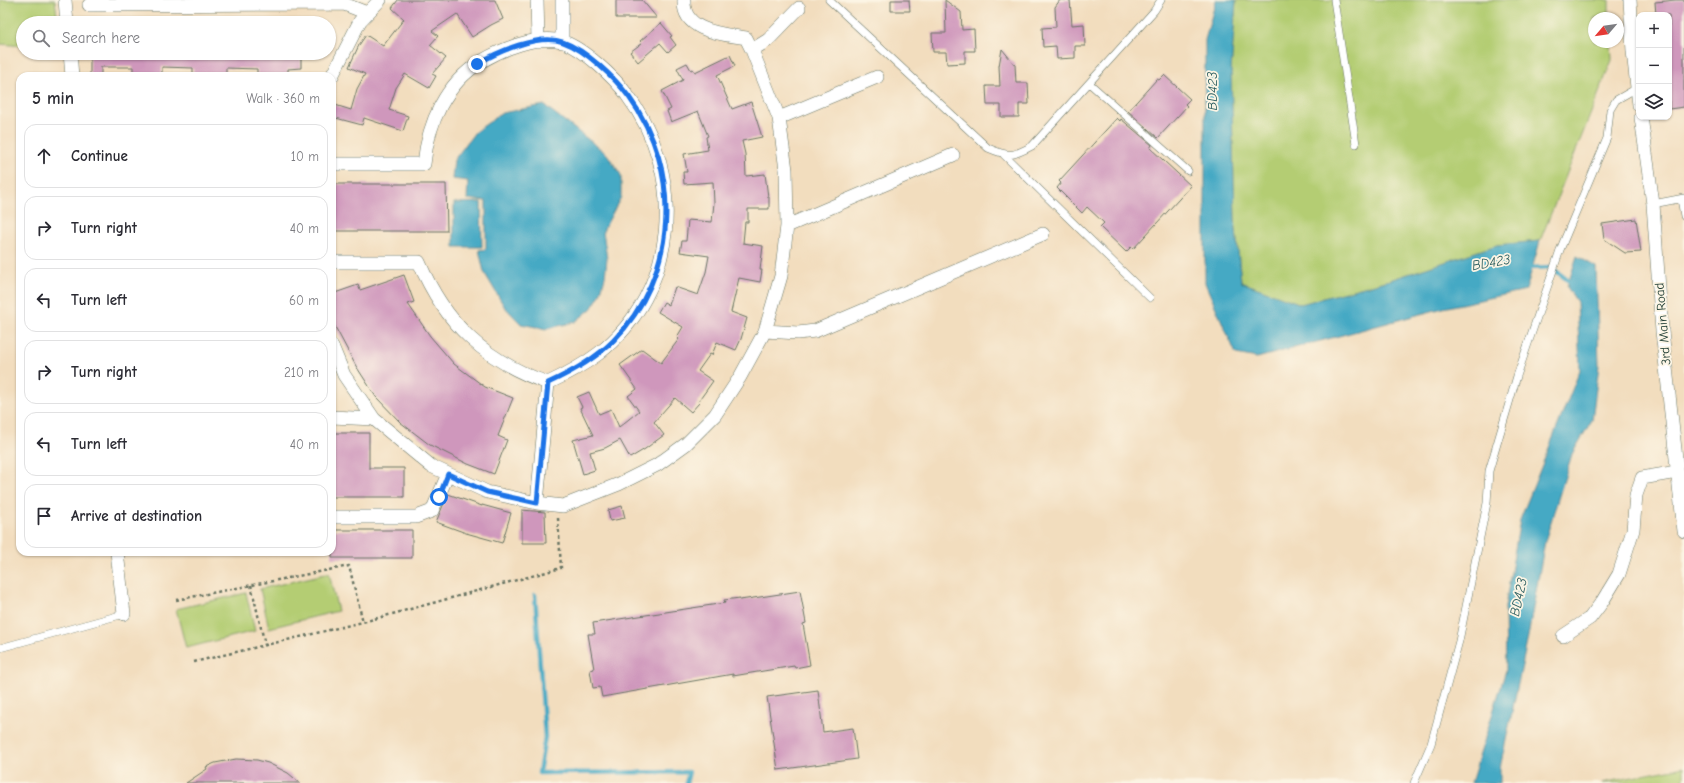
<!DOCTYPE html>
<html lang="en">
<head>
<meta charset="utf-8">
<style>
	body { margin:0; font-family:"Comic Neue",sans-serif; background:#f2f2f3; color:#2b2b33 }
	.controls { position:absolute; right:12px; top:12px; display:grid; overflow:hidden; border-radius:8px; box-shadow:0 1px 3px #0004 }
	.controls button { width:36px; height:36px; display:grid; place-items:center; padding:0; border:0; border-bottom:1px solid #e1e1e2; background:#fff; color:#2b2b33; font:20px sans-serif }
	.compass { position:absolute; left:1588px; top:12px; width:36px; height:36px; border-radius:50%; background:#fff; box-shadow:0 1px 3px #0004; rotate:241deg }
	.stop { position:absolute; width:12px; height:12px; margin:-9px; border:3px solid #1a73e8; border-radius:50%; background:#fff }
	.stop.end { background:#1a73e8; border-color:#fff; box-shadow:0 1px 4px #0008 }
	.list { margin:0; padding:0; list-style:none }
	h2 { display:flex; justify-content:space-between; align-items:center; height:52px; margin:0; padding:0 16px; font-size:17px }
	h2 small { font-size:13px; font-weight:400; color:#7c7c81 }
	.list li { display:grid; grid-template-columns:26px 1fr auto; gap:12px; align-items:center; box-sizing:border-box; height:64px; margin:0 8px 8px; padding:0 8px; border:1px solid #e1e1e2; border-radius:12px }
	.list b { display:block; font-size:15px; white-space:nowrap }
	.list em { font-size:13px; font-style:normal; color:#7c7c81 }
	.icon { flex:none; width:22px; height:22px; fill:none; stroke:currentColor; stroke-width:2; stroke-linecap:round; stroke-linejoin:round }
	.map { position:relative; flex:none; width:1684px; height:783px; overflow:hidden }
	.search { position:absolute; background:#fff; box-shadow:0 1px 3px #0004; left:16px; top:16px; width:320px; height:44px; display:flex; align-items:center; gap:10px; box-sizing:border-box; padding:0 14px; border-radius:22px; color:#7c7c81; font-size:15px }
	.panel { position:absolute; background:#fff; box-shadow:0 1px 3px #0004; left:16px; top:72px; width:320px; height:484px; border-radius:12px }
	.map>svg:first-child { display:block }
	.green { fill:#b4cd73; stroke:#6a8554 }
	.water { fill:#44a9c4; stroke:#32737c }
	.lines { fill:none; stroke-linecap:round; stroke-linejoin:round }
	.stream { stroke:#44a9c4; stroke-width:4.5 }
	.building { fill:#cf97bc }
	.service-casing { stroke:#697564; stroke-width:8 }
	.minor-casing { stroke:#697564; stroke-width:14 }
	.path { stroke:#697564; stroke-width:2.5; stroke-dasharray:3 3; stroke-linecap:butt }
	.service { stroke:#fff; stroke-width:7 }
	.minor { stroke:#fff; stroke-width:13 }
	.route { stroke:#1a73e8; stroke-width:5 }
	.labels { text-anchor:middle; stroke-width:3.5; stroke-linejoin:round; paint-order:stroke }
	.street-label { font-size:13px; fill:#1f3d34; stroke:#fcf5e5 }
	.water-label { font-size:14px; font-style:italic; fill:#2a5d5f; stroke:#fcf5e5 }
</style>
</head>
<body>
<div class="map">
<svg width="1684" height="783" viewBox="0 0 1684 783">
	<rect width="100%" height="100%" fill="#fcf5e5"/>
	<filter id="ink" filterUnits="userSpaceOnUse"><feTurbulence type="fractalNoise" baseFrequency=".025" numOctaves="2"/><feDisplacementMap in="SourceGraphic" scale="8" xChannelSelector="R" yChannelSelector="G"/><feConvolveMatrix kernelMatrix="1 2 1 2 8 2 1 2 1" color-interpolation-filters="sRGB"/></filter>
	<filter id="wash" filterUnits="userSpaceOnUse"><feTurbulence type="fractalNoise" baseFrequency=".012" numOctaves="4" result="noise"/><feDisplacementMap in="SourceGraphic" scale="16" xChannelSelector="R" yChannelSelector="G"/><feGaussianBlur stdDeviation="0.9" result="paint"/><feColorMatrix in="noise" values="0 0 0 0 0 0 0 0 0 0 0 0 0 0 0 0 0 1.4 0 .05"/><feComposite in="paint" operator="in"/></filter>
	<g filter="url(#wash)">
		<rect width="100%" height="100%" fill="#f2ddbe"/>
		<path class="green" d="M0,0H55L58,23H23V46L0,44Z
			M1236,0H1609V18H1594V42H1611L1612,60L1540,241L1497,245L1390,280L1301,304L1241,282L1235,220L1231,71Z
			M329,573L338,611L269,628L260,589Z
			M246,593L255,631L186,648L176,609Z
			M1684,767V783H1602Z"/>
		<path class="water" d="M1216,0H1236L1231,71L1235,220L1241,282L1301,304L1390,280L1497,245L1540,241L1526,290L1443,308L1257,358L1236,354L1205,283V40Z
			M544,105L607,154L621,175V197L603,231L607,259L605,277L600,295L591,309L575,322L546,329L521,324L504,306L484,272L479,250L486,249V201L467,199L468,181L452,179L454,160L475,132L502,113Z
			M481,202L482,247H454V203Z
			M1577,256L1596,267L1599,365L1592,420L1572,454L1545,541L1527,642L1500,768V783H1471L1506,670L1505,607L1520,520L1580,370L1577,302L1567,287Z"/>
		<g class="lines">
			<path class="stream" d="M1528,268L1551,267L1574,285
				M535,595L545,737L539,773L689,772L686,783"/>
		</g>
		<g id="blocks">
			<path class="building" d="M398,0H495L503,19L491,25L472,37L457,14L432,31L438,36L430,45L446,58L432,74L436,76L429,88L405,74L396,88L389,110L408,116L403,131L364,118L362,125L332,117V104L351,110L357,89L365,74L349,67L359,45L366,35L383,46L404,19L392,8Z
				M616,0H642L657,18H616Z
				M891,0H909L910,11H891Z
				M945,0L961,12L962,30L974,29L975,51H965V63L947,64L946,52H933L932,33H946Z
				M1060,0H1070L1072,25L1084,24L1085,46H1075V58L1057,59L1056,46L1043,47L1042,28L1056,27L1055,7Z
				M1676,0H1684V107L1669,109V15H1656L1655,2Z
				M661,23L672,36L670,37L676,45L668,52L660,43L638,62L630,52L642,43L640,41Z
				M1002,49L1015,65L1016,83H1028L1029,104H1019V117H1001V105H987L986,86H1000L999,66Z
				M90,53H301V68L288,69V76H257V69L226,68V76H193V68L162,67V76H133V67H101V76H90Z
				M730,55L735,66L717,75L732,109L751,102L762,137L742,141L745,154L746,176L765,174L768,197H769V209H748V222H745L743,243L763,246L760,270H762L760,282L739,278L731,312L747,318L741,339L736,350L717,342L712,355L710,354L698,371L713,381L698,402L699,403L691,412L675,398L654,422L664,435L645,449L630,458L620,440L605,448L590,452L595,470L583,474L573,440L593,435L580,408L582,407L577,397L589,392L599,414L611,409L619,427L639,411L628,396L637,389L620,365L642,349L661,363L679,339L677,337L683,327L658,312L664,302L669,305L675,287L698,295L706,272L709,256L680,252L682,241H686L688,220L712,222L714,203L713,182L684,184L683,172H687L684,154L708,150L706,137L708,136L698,111L671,122L667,111L671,109L662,91L683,80L677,68L687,63L691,70L693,69L695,72Z
				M1164,75L1190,99L1185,104L1187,106L1158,138L1128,111L1157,79L1159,80Z
				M1117,118L1120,121L1121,119L1152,145L1150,148L1191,186L1133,249L1131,247L1126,252L1100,227L1104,223L1087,207L1082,213L1057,188L1061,183L1059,181Z
				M332,184H446L447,231H332Z
				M1636,219L1641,252L1625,253L1604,239L1602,224Z
				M404,275L414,302L408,304L430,336L454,364L485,387L513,398L498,436L507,440L494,474L468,464L430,445L400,422L376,397L356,366L332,321V294L358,285L360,290Z
				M332,433H369V468H404V497H332Z
				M448,494L482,506V505L511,513L502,543L466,533L436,522Z
				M622,506L625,518L610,521L608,510Z
				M522,510L545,512L546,543H522Z
				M332,530H412V558H332Z
				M800,591L806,623L803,624L810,665L795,668L794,666L733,676V674L602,697L600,687L593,688L590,670L594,669L588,634H595L593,623L725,603L724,600L740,598V600Z
				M818,690L823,732L853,728L857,759L778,770L767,697Z
				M236,759L257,760L268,763L288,773L300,783H186L207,769L206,767L215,763Z"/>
		</g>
	</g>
	<g filter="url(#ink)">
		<use href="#blocks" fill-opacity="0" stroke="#697564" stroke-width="1"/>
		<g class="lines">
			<defs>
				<path id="service" d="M829,0L988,148C1009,157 1012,157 1032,146L1154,11L1161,0
					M1334,0L1356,144
					M1089,83L1188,171
					M1004,155L1150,298
					M1681,199L1684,216
					M1653,204L1684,198
					M0,648L124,614
					M1414,783L1431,744L1459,641L1487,503L1489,471L1517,376L1560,250L1607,138L1610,110L1616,100L1637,88"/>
				<path id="minor" d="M65,0L67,23
					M537,0L538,41
					M562,0V42
					M1630,0L1633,51L1639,105
					M89,5L344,4L367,13
					M752,50L768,40L799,8
					M70,53L72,76
					M332,76L360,21L380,0
					M1641,117L1653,204L1662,331L1684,531
					M779,118L877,77
					M332,164H424C428,123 445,84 482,61C502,49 537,35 561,41C582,47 615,78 627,95C687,175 679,291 598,354C582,366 565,375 548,383C485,361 445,324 419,262H332
					M787,226L953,155
					M765,331L798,333L815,331L1043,234
					M332,346L344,375L374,419L431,466L487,492L537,503L548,383
					M332,417L374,419
					M537,503L563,506L619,484L657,465L686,444L715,415L740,377L765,331L781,276L787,226L786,170L779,118L752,50L746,38C723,34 682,32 684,0
					M332,517H416L432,511L448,474
					M117,552L124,614
					M1563,636L1590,618L1602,602L1619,574L1633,530L1636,495L1642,478L1677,472"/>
			</defs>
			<use href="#service" class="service-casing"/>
			<use href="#minor" class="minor-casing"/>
			<path class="path" d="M251,585L265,645
				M176,600L349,566L363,622
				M194,662L363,622L561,568L558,518"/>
			<use href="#service" class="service"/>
			<use href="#minor" class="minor"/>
		</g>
	</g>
	<g class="lines" filter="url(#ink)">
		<path class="route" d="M439,497L448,474L487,492L537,503L548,383C572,372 594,360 613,341C678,275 683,171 629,97C615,78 586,50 563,42C539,33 497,52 477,64"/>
	</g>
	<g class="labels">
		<g class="street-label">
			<text transform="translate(1662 324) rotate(-95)" y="5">3rd Main Road</text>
		</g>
		<g class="water-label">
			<text transform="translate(1212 91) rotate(-90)" y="5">BD423</text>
			<text transform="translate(1491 262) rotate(-10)" y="5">BD423</text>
			<text transform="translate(1518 597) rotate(-78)" y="5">BD423</text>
		</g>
	</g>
</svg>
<div class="controls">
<button>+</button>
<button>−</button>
<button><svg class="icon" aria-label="layers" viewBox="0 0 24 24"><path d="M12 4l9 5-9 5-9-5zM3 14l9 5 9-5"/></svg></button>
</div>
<svg class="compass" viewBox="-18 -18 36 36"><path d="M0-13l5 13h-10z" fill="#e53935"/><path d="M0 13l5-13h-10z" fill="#7c7c81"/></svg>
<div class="stop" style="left:439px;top:497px"></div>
<div class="stop end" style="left:477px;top:64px"></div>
<div class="search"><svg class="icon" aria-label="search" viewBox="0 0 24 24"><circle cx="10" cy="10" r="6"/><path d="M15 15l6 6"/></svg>Search here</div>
<section class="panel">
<h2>5 min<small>Walk · 360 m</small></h2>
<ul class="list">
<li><svg class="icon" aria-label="ahead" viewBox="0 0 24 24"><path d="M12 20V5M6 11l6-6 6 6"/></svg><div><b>Continue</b></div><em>10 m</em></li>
<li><svg class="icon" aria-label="right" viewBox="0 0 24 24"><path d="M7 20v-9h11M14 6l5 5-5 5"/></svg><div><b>Turn right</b></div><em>40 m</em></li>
<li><svg class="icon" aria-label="left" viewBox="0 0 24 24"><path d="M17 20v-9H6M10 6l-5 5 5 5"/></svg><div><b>Turn left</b></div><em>60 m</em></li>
<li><svg class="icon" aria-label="right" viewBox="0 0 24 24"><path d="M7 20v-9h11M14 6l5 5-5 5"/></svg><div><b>Turn right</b></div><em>210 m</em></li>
<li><svg class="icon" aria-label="left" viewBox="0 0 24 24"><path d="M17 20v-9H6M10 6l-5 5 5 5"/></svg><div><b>Turn left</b></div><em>40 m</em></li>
<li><svg class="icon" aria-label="arrive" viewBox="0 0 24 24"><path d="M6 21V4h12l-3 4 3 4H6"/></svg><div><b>Arrive at destination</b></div></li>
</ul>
</section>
</div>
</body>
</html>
